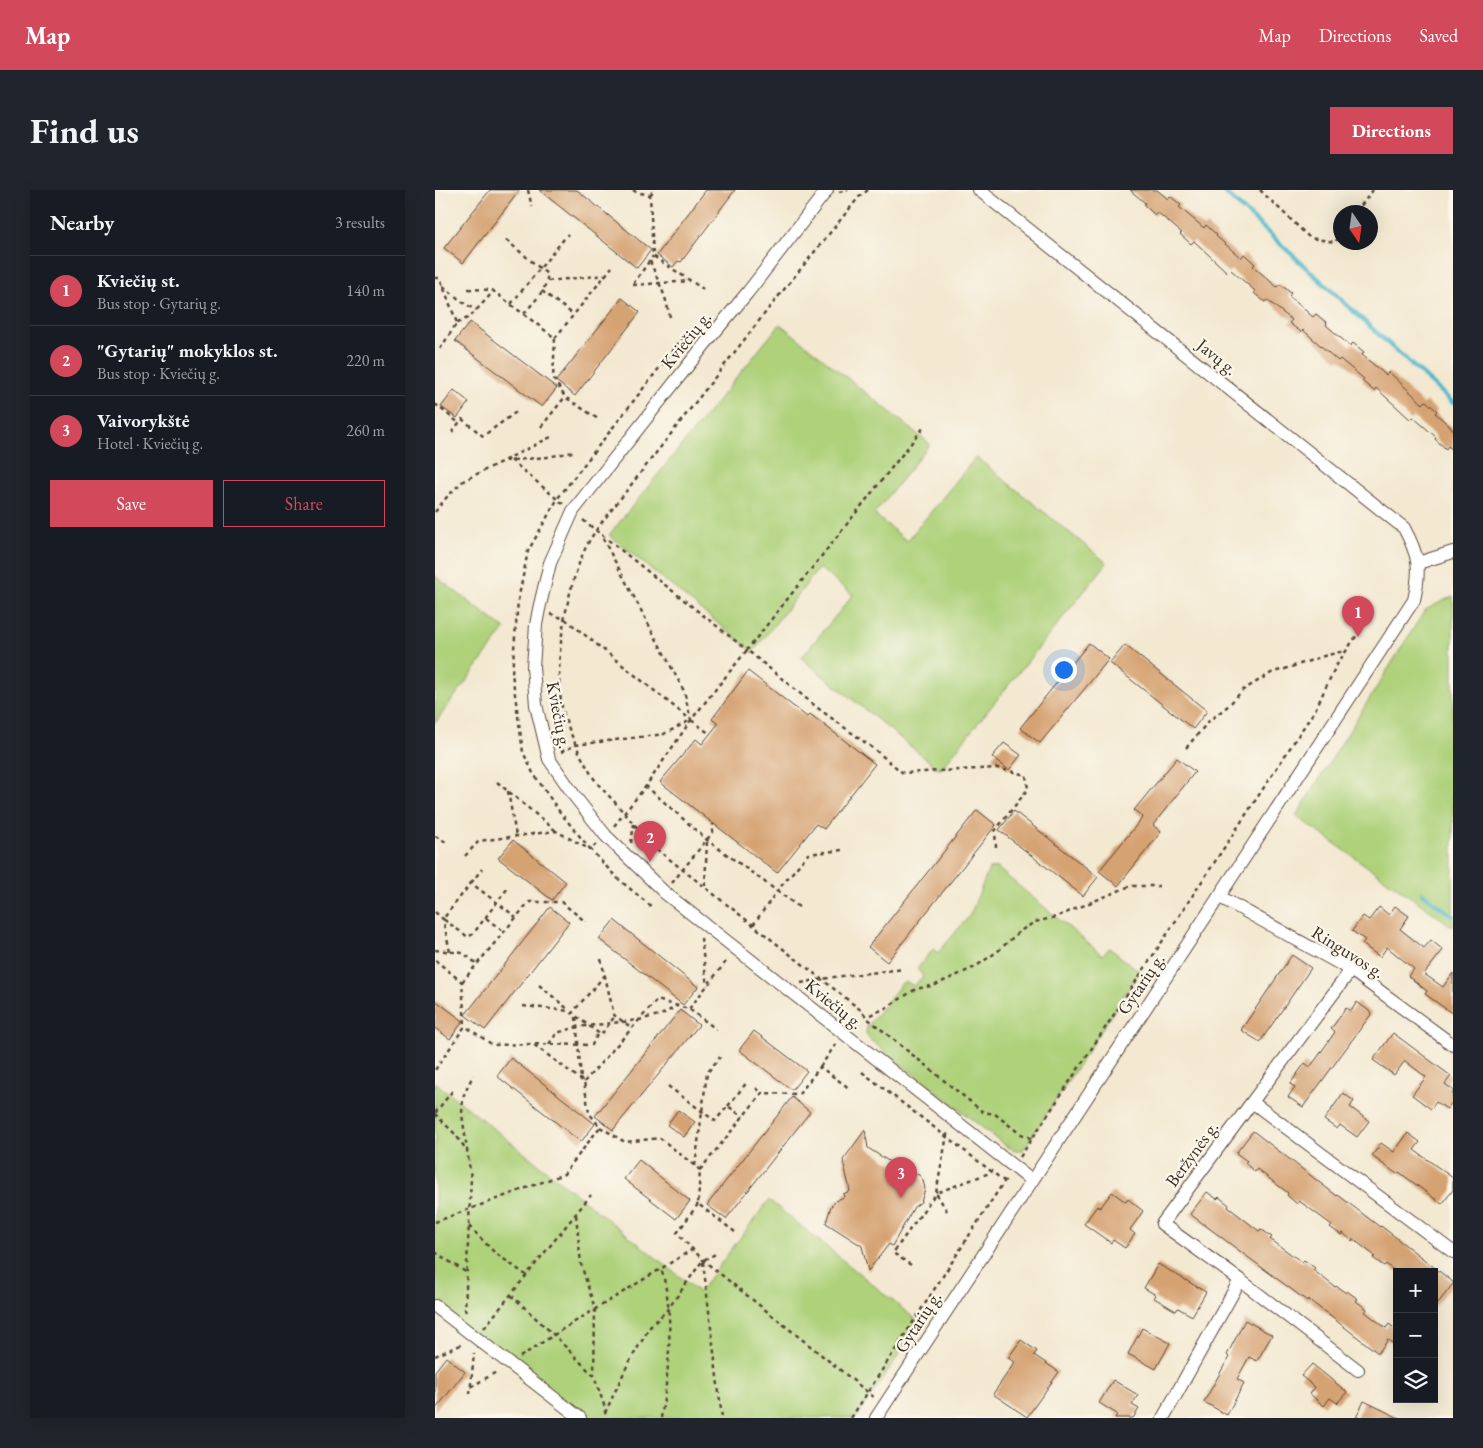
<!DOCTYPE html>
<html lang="en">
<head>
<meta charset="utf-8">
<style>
	body { margin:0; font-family:"EB Garamond",serif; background:#20242c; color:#f1f3f6 }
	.controls { position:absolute; right:15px; bottom:15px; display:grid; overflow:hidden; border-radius:0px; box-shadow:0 5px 20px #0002 }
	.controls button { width:45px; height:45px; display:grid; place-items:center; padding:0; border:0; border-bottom:1px solid #363941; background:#171b24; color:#f1f3f6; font:25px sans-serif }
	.compass { position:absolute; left:898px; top:15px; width:45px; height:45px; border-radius:50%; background:#171b24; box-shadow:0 5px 20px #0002; rotate:167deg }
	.you { position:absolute; left:628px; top:479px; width:18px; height:18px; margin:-12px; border:4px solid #fff; border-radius:50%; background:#1a73e8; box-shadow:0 0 0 8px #1a73e833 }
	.badge { display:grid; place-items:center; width:32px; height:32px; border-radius:50%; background:#d1495b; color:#fff; font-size:16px; font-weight:700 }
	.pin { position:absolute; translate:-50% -41px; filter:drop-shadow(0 1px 2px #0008) }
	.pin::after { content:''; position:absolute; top:26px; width:18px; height:15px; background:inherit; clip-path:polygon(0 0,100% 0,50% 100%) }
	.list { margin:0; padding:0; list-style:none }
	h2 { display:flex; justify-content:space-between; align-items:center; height:65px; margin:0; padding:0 20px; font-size:21px }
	h2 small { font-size:16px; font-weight:400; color:#9ea1a6 }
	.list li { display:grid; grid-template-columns:32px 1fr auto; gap:15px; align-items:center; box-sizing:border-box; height:70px; padding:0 20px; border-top:1px solid #363941 }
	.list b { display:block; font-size:19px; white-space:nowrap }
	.list p { margin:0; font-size:16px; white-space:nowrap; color:#9ea1a6 }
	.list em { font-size:16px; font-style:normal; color:#9ea1a6 }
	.actions { display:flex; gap:10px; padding:15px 20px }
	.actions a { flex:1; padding:11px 0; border:1px solid #d1495b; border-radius:0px; text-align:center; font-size:18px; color:#d1495b }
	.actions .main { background:#d1495b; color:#fff }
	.icon { flex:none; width:28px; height:28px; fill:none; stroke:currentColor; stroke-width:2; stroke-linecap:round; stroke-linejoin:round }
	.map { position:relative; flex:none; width:1018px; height:1228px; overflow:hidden; border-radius:0px }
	header { display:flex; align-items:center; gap:30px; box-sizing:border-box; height:70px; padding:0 25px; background:#d1495b; color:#fff }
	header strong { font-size:24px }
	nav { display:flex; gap:28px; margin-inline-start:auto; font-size:18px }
	.intro { display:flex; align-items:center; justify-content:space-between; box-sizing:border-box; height:120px; padding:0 30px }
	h1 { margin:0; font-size:35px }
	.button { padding:12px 22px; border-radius:0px; background:#d1495b; color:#fff; font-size:18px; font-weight:700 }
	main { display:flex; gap:30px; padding:0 30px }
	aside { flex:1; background:#171b24; border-radius:0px; box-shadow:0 5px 20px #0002 }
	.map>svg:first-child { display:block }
	.green { fill:#aed17a; stroke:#747e4c }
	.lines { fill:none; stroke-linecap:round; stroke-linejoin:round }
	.stream { stroke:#4eb7cc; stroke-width:4.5 }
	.building { fill:#d5a272 }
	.street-casing { stroke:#574639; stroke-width:14 }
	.path { stroke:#574639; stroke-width:2.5; stroke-dasharray:4 4; stroke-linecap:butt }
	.street { stroke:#fff; stroke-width:12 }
	.labels { text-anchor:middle; stroke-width:4.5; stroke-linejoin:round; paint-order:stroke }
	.street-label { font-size:18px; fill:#3b2a1e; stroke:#fbf7ec }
</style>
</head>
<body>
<header>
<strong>Map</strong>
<nav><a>Map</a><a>Directions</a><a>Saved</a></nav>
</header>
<div class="intro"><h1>Find us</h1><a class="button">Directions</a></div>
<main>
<aside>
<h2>Nearby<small>3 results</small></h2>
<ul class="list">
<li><span class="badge">1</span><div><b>Kviečių st.</b><p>Bus stop · Gytarių g.</p></div><em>140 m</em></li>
<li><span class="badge">2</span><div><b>&quot;Gytarių&quot; mokyklos st.</b><p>Bus stop · Kviečių g.</p></div><em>220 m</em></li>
<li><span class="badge">3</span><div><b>Vaivorykštė</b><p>Hotel · Kviečių g.</p></div><em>260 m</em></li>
</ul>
<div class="actions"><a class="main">Save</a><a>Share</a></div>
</aside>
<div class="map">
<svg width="1018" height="1228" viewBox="0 0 1018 1228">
	<rect width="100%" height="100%" fill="#fbf7ec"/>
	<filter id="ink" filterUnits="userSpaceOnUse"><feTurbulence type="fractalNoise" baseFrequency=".02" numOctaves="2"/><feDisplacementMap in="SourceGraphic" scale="10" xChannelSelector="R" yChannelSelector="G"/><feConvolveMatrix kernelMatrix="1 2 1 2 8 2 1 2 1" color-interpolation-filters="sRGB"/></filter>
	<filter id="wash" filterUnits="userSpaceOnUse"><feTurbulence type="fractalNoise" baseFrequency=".0096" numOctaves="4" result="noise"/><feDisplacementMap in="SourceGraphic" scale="20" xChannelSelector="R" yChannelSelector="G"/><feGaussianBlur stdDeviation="1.12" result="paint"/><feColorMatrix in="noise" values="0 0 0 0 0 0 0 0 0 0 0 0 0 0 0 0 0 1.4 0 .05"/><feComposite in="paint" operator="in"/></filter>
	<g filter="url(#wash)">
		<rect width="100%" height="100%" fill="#f3e8d0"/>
		<path class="green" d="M345,134L495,254L439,324L472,351L541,267L672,373L505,580L366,468L418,405L384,378L318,462L174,345Z
			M0,386L70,439L0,533Z
			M1018,406V737L861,626L990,420Z
			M561,677L667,765L674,758L703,780V784L588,960H580L571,956L434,849L431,843L432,837L467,793L472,792L479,796L488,786L482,779L498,759L503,763L535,725L554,679Z
			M0,892L264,1102L334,1010L485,1133L421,1228H145L0,1116Z"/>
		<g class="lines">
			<path class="stream" d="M787,0L1018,213
				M987,703L1018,726"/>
		</g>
		<g id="blocks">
			<path class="building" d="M55,0H85L28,73L9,58Z
				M104,0H142L216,60L202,78Z
				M271,0H300L246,72L243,71L238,77L222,65Z
				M695,0H722L733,9L735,6L746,15L744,17L769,38L771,35L782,45L781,46L806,68L809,64L820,74L818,76L842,97L845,94L856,103L854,106L878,127L881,124L892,133L891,135L915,156L918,153L929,162L927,165L951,185L954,182L988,214L991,211L1002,221L1000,223L1018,239V260L1013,256L1011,259L1000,249L1001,247L978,227L976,230L941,198L939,201L927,191L929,189L905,169L903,171L868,140L866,142L854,133L857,130L832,110L830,112L819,103L820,101L796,80L793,83L759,51L756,54L745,44L747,43L722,22L720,25L709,15L710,13Z
				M187,108L205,122L140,206L121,191Z
				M35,132L122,198L107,217L20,151Z
				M19,200L34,212L22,228L6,217Z
				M654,453L674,469L605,553L585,538Z
				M690,455L772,521L758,539L675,473Z
				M313,481L372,527L375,524L440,574L389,639L381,634L342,683L225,592L261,549L267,554L283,534L277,529Z
				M569,553L586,565L574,580L557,567Z
				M742,568L760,582L718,635L726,642L683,696L664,681L708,627L699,620Z
				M542,620L561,635L452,772L433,757Z
				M579,621L663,687L648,706L564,640Z
				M78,650L131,692L117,710L63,668Z
				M960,716L974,726L965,739L989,758L996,750L1008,760L989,784L1008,797L1018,783V824L990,804L992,801L973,786L979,779L952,757L945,767L927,754L930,750L917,741L928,726L934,730L944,717L954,725Z
				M115,717L134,732L50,840L30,825Z
				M179,730L263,797L248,815L164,749Z
				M857,765L876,778L825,852L806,840Z
				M0,810L28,831L15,849L0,838Z
				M922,812L937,823L868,917L853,907L860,897L855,894L870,873L875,877L882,868L900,842L896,839L911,818L916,821Z
				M245,820L264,835L178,940L160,926Z
				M319,841L372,881L357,900L304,860Z
				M958,843L1016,886L1010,894L1018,900V911L1012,919L1001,912L996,919L977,905L991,887L970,871L959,885L938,870Z
				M76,868L160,934L146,952L62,886Z
				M908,903L919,911L915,917L934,931L922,947L905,935L902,939L889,930Z
				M357,907L375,922L291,1029L272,1015Z
				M243,920L260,932L249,947L232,935Z
				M430,940L433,958L469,981H474L484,985L488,990L490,999L486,1012L479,1017L457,1056L454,1054L433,1081L427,1056L391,1033L396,1016L402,1010L409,1007L408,1004L415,1001L408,970Z
				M818,941L902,1006L903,1005L945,1037L946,1036L1018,1092V1094L999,1118V1082H961L951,1074L949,1076L938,1068L940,1066L918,1049L917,1051L908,1043L906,1045L895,1037L897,1035L874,1018L864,1011L862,1014L852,1005L853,1003L822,979L820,982L810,973L812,971L801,963Z
				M973,943L985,952L979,960L1018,988V1000L1007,1014L964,982L962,984L937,966L946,953L959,962Z
				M204,970L255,1011L241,1029L189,989Z
				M677,1002L691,1012L693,1009L708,1021L695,1040L700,1044L690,1058L678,1050L676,1053L649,1034L662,1016L665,1018Z
				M772,1002L782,1009L784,1007L794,1015L793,1017L824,1041L826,1039L837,1047L835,1049L857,1065L867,1072L869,1070L880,1078L878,1080L900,1097L901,1096L911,1103L912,1101L923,1109L921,1111L932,1119L930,1122L951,1138L954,1134L962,1140V1156L953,1150L943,1163L873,1109L872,1111L755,1024Z
				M723,1074L771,1102L757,1126L743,1118L741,1121L719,1108L721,1105L709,1098Z
				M810,1130L837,1145L822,1171L814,1167L802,1189L809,1193L792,1225L769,1212L794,1167L792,1165Z
				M707,1138L735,1153L721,1179L693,1164Z
				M586,1150L602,1161L599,1165L624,1182L592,1227L558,1204L580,1172L573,1168Z
				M11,1167L30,1182L0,1220V1181Z
				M877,1174L912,1202L902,1213L895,1208L889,1216L875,1204L880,1197L866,1186Z
				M678,1190L703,1205L697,1215L704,1219L698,1228H680L682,1224L664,1213Z
				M929,1211L964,1228H921Z"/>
		</g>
	</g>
	<g filter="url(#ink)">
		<use href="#blocks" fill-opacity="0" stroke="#574639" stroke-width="1"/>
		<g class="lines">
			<defs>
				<path id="street" d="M392,0L313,102L270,154L138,321L115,373L104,419L101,435L98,477L101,515L114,569L141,608L171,646L230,703L597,991
					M983,373L1018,362
					M785,707L916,780L1018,855
					M817,912L916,780
					M805,1090L923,1180
					M0,1116L145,1228
					M441,1228L979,410C986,378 984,366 969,338L544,0
					M728,1228L805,1090L727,1034L817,912L1018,1062"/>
			</defs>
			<use href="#street" class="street-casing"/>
			<path class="path" d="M93,0L97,17
				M198,0L201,2L215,5L218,66L268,99
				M433,0L424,7L334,118L182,313C171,327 159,341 151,357C131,399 116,480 129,525C136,546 146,568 158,587C163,595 171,603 178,610C193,628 208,644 224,661L427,821L432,828L548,922L560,924L584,943L598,949
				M825,0L875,48L900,52L906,44
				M404,2L413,0
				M215,5L219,0
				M921,22L938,0
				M71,50L112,84C114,99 97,113 89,124
				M215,71L230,107L235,127
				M0,88H5L22,133L5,159
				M113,91L171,85
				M198,94L218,66
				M198,95L255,91
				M8,96L30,114L41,120
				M33,99L57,100L120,148L118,188L130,207L163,229
				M107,101L139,125
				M76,114L133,44
				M22,133L35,127L59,101
				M120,148L177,77
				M0,214L24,233
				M106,237L130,207
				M17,242L27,229L48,246L84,220
				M76,270L128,314
				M70,271L112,267L138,262
				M0,322L11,308L28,291L118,246
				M148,330L312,460L489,237
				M115,424L130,429L256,530L249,501L166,345
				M751,558L774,531L794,515L808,500L838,482L850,479L889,466L909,461
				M126,562L141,555L229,544L256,530L275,544
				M62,592L121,641
				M73,601L81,646
				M179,636L211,596
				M0,646L11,652
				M196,653L199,634
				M161,654L156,660L124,621L98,583L88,562L77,483L83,411L93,361L123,308L253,141
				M30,666L44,651L121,641L156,660L181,687L218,718
				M36,693L47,679
				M237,693L278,642V634
				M270,696L272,651
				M72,699L38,744L33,747L8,729L36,693L81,727
				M364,717L272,650L211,596L256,530L312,460L384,519L439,559L468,583L562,578L591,585L593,599L560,641L561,657
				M0,722L8,729L15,762
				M51,728L69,742
				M318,735L342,701L373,664L407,660
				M266,748L272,796
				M0,760L28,763L42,774
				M166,769L179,825L197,838
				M0,770L27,792L30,836L0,880
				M170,785L137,823L166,845L180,826
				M27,792L94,712H126L151,732
				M366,793L399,787L469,779
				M104,795L134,820
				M88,816L135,821
				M254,819L293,769
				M435,825L449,819L481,799L500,795L540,777L563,761L585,741L600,732L621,727L695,696H724
				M141,827L146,889
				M100,854L157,855L163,843
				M114,854L122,843L142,837L204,830L228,824L242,816
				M385,877L401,854
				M427,882L569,991
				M149,892L222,810L254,819L281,839
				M233,896L280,931L293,916L308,927
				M321,898L327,903
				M293,916L313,891
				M0,923L19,899
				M0,924L20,944L31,959
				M165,937L190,952L225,948L265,980L263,1014L300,1042
				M585,967L880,520L901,476L934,427
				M260,976L272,883L285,867
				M265,980L327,903L364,904L385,877L414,898
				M263,1014L242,1043L268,1070L440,1208
				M512,1021L501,1003L557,982
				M141,1025L146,1074L160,1119L159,1186
				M0,1032L129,984L165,937L154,923L149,892L98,854L58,855L30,836
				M34,1036L59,1062L91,1085
				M0,1062L32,1083
				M268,1072L287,1228
				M476,1075L458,1063L501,1003L513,940
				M76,1105L119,1145L159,1186L169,1215L171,1228
				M31,1122L30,1119L36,988L27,924L28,907L38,885
				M49,1138L156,1005
				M0,1166L28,1154
				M85,1167L128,1139L258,1059
				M36,1197L63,1181
				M35,1204L39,1163
				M170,1223L192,1176L215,1137L233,1119L268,1070L283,1063
				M226,1228C234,1182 240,1123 226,1078
				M416,1228L572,987"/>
			<use href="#street" class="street"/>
		</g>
	</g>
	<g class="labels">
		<g class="street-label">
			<text transform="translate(251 150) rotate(-51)" y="6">Kviečių g.</text>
			<text transform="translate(782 167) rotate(39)" y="6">Javų g.</text>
			<text transform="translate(124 525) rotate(79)" y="6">Kviečių g.</text>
			<text transform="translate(913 762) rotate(32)" y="6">Ringuvos g.</text>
			<text transform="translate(706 794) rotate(-56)" y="6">Gytarių g.</text>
			<text transform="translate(399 814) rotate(39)" y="6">Kviečių g.</text>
			<text transform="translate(757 964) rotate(-54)" y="6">Beržynės g.</text>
			<text transform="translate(483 1132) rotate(-57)" y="6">Gytarių g.</text>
		</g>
	</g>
</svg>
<div class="controls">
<button>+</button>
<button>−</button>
<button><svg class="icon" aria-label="layers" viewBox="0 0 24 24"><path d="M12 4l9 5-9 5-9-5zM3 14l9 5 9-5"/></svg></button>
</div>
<svg class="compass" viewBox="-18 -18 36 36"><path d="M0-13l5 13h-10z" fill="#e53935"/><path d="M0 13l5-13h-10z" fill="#9ea1a6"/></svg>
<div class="you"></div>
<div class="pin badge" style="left:923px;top:447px">1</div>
<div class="pin badge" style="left:215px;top:672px">2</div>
<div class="pin badge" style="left:466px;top:1008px">3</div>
</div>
</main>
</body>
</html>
